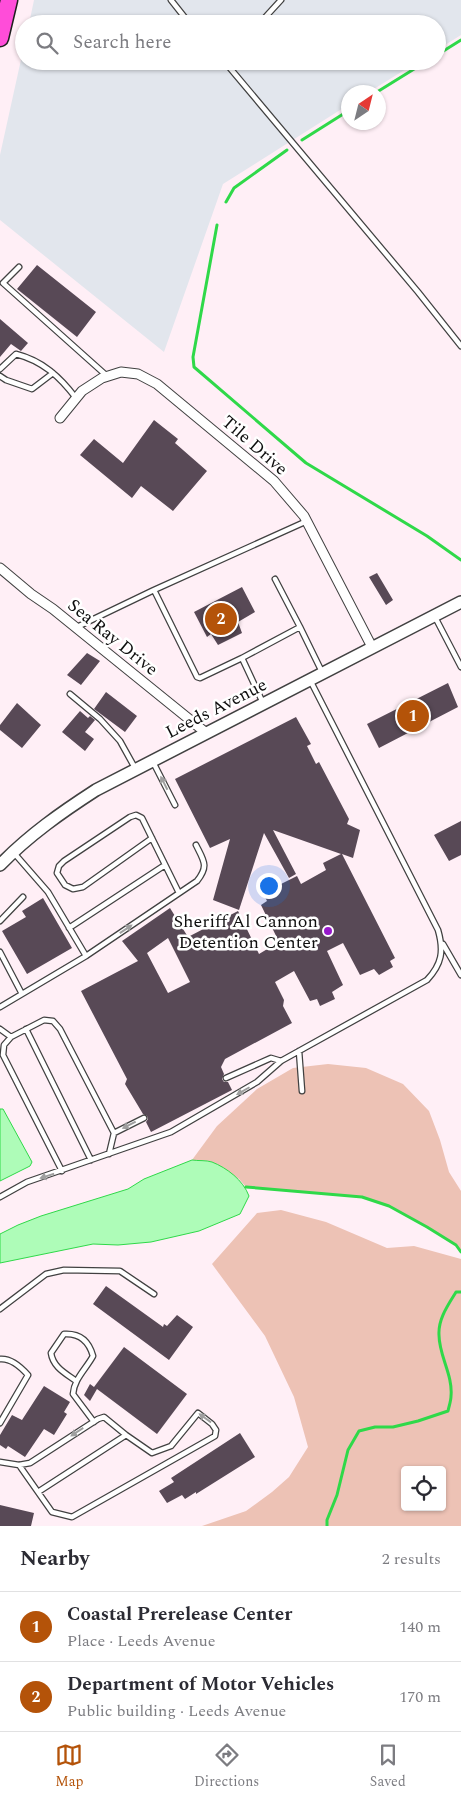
<!DOCTYPE html>
<html lang="en">
<head>
<meta charset="utf-8">
<style>
	body { margin:0; font-family:Spectral,serif; background:#f7f7f7; color:#2b2b33 }
	.controls { position:absolute; right:15px; bottom:15px; display:grid; overflow:hidden; border-radius:5px; box-shadow:0 1px 4px #0004 }
	.controls button { width:45px; height:45px; display:grid; place-items:center; padding:0; border:0; border-bottom:1px solid #e1e1e2; background:#fff; color:#2b2b33; font:25px sans-serif }
	.compass { position:absolute; left:341px; top:85px; width:45px; height:45px; border-radius:50%; background:#fff; box-shadow:0 1px 4px #0004; rotate:35deg }
	.you { position:absolute; left:268px; top:885px; width:18px; height:18px; margin:-12px; border:4px solid #fff; border-radius:50%; background:#1a73e8; box-shadow:0 0 0 8px #1a73e833 }
	.badge { display:grid; place-items:center; width:32px; height:32px; border-radius:50%; background:#b45309; color:#fff; font-size:16px; font-weight:700 }
	.pin { position:absolute; translate:-50% -50%; border:2px solid #fff; box-shadow:0 1px 5px #0006 }
	.list { margin:0; padding:0; list-style:none }
	h2 { display:flex; justify-content:space-between; align-items:center; height:65px; margin:0; padding:0 20px; font-size:21px }
	h2 small { font-size:16px; font-weight:400; color:#7c7c81 }
	.list li { display:grid; grid-template-columns:32px 1fr auto; gap:15px; align-items:center; box-sizing:border-box; height:70px; padding:0 20px; border-top:1px solid #e1e1e2 }
	.list b { display:block; font-size:19px; white-space:nowrap }
	.list p { margin:0; font-size:16px; white-space:nowrap; color:#7c7c81 }
	.list em { font-size:16px; font-style:normal; color:#7c7c81 }
	.icon { flex:none; width:28px; height:28px; fill:none; stroke:currentColor; stroke-width:2; stroke-linecap:round; stroke-linejoin:round }
	.map { position:relative; flex:none; width:461px; height:1526px; overflow:hidden }
	.search { position:absolute; background:#fff; box-shadow:0 1px 4px #0004; left:15px; right:15px; top:15px; height:55px; display:flex; align-items:center; gap:12px; box-sizing:border-box; padding:0 18px; border-radius:28px; color:#7c7c81; font-size:19px }
	.sheet { height:205px; background:#fff }
	nav { display:flex; justify-content:space-around; align-items:center; box-sizing:border-box; height:70px; border-top:1px solid #e1e1e2; background:#fff; font-size:14px; color:#7c7c81 }
	nav a { display:grid; justify-items:center; gap:2px }
	nav .on { color:#b45309 }
	.map>svg:first-child { display:block }
	.industrial { fill:#e2e6ed }
	.green { fill:#edc2b5; fill-rule:evenodd }
	.water { fill:#aefcb8; stroke:#2fd949 }
	.lines { fill:none; stroke-linecap:round; stroke-linejoin:round }
	.stream { stroke:#2fd949; stroke-width:3 }
	.building { fill:#584956; fill-rule:evenodd }
	.service-casing { stroke:#414141; stroke-width:7 }
	.minor-casing { stroke:#414141; stroke-width:11 }
	.tertiary-casing { stroke:#414141; stroke-width:14 }
	.motorway-casing { stroke:#1f1f1f; stroke-width:19 }
	.service { stroke:#fff; stroke-width:4.5 }
	.minor { stroke:#fff; stroke-width:9 }
	.tertiary { stroke:#fff; stroke-width:11 }
	.motorway { stroke:#ff4dd9; stroke-width:16 }
	.oneway { fill:#9f9f9f }
	.poi-dot { fill:#9719cb; stroke:#fff; stroke-width:2 }
	.labels { text-anchor:middle; stroke-width:5; stroke-linejoin:round; paint-order:stroke }
	.street-label { font-size:18px; fill:#0e0e0e; stroke:#fff }
	.poi-label { font-size:18px; fill:#0e0e0e; stroke:#fff; text-anchor:end }
</style>
</head>
<body>
<div class="map">
<svg width="461" height="1526" viewBox="0 0 461 1526">
	<rect width="100%" height="100%" fill="#ffeff6"/>
	<path class="industrial" d="M34,0H461V35L437,50V24H29Z
		M24,46V61H419L369,92H348V105L223,184L164,352L0,220V155Z"/>
	<path class="green" d="M328,1064L366,1068L403,1084L429,1111L440,1140L449,1172L461,1191V1252L456,1245L389,1206L362,1197L246,1187L239,1179L210,1161L192,1160L217,1126L257,1089L293,1068Z
		M281,1210L326,1222L387,1248L414,1246L461,1259V1526H202L246,1511L272,1492L289,1477L308,1447L294,1397L265,1336L212,1264L257,1213ZM405,1470H442V1507H405Z"/>
	<path class="water" d="M0,1109H3L32,1162L30,1166L0,1181Z
		M192,1160C198,1161 206,1160 212,1162C227,1168 243,1180 249,1196L240,1214L199,1231L151,1242L118,1245L93,1244L0,1263V1234L18,1225L41,1216L128,1189L144,1179Z"/>
	<g class="lines">
		<path class="stream" d="M437,55L461,40
			M377,92L427,61
			M302,140L348,111
			M226,202L234,188L287,150
			M217,225L193,357L194,367L306,463L427,536L461,560
			M246,1187L362,1197L389,1206L427,1227L456,1245L461,1252
			M327,1526V1520L337,1495L348,1450L359,1431L375,1427H393L418,1421L448,1411C449,1406 451,1401 451,1396C453,1375 439,1356 439,1335C438,1319 448,1305 456,1292H461"/>
	</g>
	<path class="building" d="M37,265L96,312L77,337L17,289Z
		M0,319L28,343L21,351L11,344L0,357Z
		M154,420L178,439L175,443L207,471L173,511L141,486L132,498L80,455L94,439L123,463Z
		M377,573L393,600L386,605L369,577Z
		M242,587L255,612L238,622L242,633L218,645L211,634L207,637L194,612Z
		M87,653L100,661L81,685L67,675Z
		M448,683L458,707L379,748L367,724Z
		M106,692L137,716L125,732L94,709Z
		M17,703L41,725L22,748L0,730V725Z
		M80,711L88,718L90,716L95,720L85,732L94,739L85,751L62,732Z
		M296,717L311,744L307,746L316,764L319,762L349,819L347,824L360,830L353,858L342,854L395,958L390,961L393,967L379,975L374,969L360,975L343,943L327,951L343,985L332,992L335,999L320,1006L317,999L310,1001L294,971L275,982L284,1000L283,1006L292,1023L225,1059L221,1067L224,1074L222,1079L224,1082H228L232,1090L151,1132L146,1122L148,1119L147,1116L143,1114L125,1084L127,1079L81,991L138,961L122,941L170,908L188,937L238,911L259,954L279,942L261,905L267,901L263,893L297,876L301,884L326,870L323,863L341,854L273,830L296,874L289,878L264,833L239,910L213,900L230,839L210,848L175,779ZM168,938L190,982L168,993L147,953Z
		M461,821V855L449,861L434,835Z
		M43,898L72,948L27,974L2,931L26,917L22,911Z
		M106,1286L163,1327L164,1324L167,1326L177,1315L193,1327L169,1360L93,1304Z
		M124,1347L187,1394L157,1434L97,1389L90,1401L84,1395L90,1384L94,1387Z
		M44,1386L70,1402L64,1412L67,1414L54,1435L44,1429L25,1457L8,1446L6,1449L0,1445V1435L12,1415L22,1420Z
		M240,1433L255,1457L196,1494V1492L185,1499L182,1495L167,1503L159,1491L174,1482L171,1478Z
		M0,1505L34,1513L31,1526H0Z"/>
	<g class="lines">
		<defs>
			<path id="service" d="M171,0L190,24
				M259,24L281,0
				M224,61L418,292L461,346
				M19,267L3,283L107,376
				M0,369L16,354C43,361 60,377 76,398
				M0,376L6,380L32,389L53,373
				M275,579L300,627
				M435,617L461,667
				M77,627L154,590
				M242,658L300,627L322,672
				M70,694L100,719L120,741L135,768
				M263,703L242,658L200,678L197,677L154,590L307,521
				M153,762L175,805
				M152,838L83,887L73,889L65,885L57,873L59,866L64,861L130,817L136,815L142,818L179,893
				M0,921L23,897
				M69,928L165,865
				M443,944L461,975
				M0,952L22,994
				M86,956L197,881C209,866 204,861 196,845
				M0,1007L86,956L48,892L14,853
				M0,1029L11,1037
				M26,1029L91,1160
				M299,1051L302,1091
				M226,1078L271,1058L281,1061
				M114,1133L144,1118
				M62,1171L3,1055L4,1045L11,1037L44,1020L53,1021L60,1029L114,1133L109,1154
				M0,1197L27,1182L171,1132L257,1082L281,1061L299,1051L427,980C442,964 444,951 438,930L310,680
				M0,1309L46,1274L64,1270L120,1271L154,1294
				M0,1359C11,1358 21,1367 28,1375L0,1423
				M76,1381C65,1373 53,1367 51,1353L64,1334C80,1333 89,1341 93,1356C86,1369 74,1379 73,1394L94,1422
				M0,1462L19,1465L30,1463L98,1419L104,1417L126,1435L152,1453L171,1446L198,1413L212,1424L216,1430L215,1436L72,1517L52,1512L19,1465
				M38,1492L126,1435"/>
			<path id="minor" d="M60,418L82,391L102,378L121,372L138,374L157,384L274,481L304,516L372,647
				M0,568L31,594L53,609L205,732"/>
			<path id="tertiary" d="M0,865C29,835 62,812 96,790L461,602"/>
			<path id="motorway" d="M0,38L9,0"/>
		</defs>
		<use href="#service" class="service-casing"/>
		<use href="#minor" class="minor-casing"/>
		<use href="#tertiary" class="tertiary-casing"/>
		<use href="#motorway" class="motorway-casing"/>
		<use href="#service" class="service"/>
		<use href="#minor" class="minor"/>
		<use href="#tertiary" class="tertiary"/>
		<use href="#motorway" class="motorway"/>
	</g>
	<defs><path id="oneway-solid" d="M-6-.8H1V-3.2L6.5 0L1 3.2V.8H-6Z" transform="scale(1.25)"/></defs>
	<g class="oneway">
		<use href="#oneway-solid" transform="translate(164 783) rotate(-117)"/>
		<use href="#oneway-solid" transform="translate(126 929) rotate(-34)"/>
		<use href="#oneway-solid" transform="translate(243 1091) rotate(150)"/>
		<use href="#oneway-solid" transform="translate(129 1125) rotate(153)"/>
		<use href="#oneway-solid" transform="translate(47 1176) rotate(163)"/>
		<use href="#oneway-solid" transform="translate(205 1418) rotate(-144)"/>
		<use href="#oneway-solid" transform="translate(77 1432) rotate(147)"/>
	</g>
	<circle class="poi-dot" cx="328" cy="931" r="5"/>
	<g class="labels">
		<g class="street-label">
			<text transform="translate(255 445) rotate(41)" y="6">Tile Drive</text>
			<text transform="translate(113 637) rotate(39)" y="6">Sea Ray Drive</text>
			<text transform="translate(216 708) rotate(-27)" y="6">Leeds Avenue</text>
		</g>
		<g class="poi-label">
			<text x="318" y="927">Sheriff Al Cannon<tspan x="318" dy="21">Detention Center</tspan></text>
		</g>
	</g>
</svg>
<div class="controls">
<button><svg class="icon" aria-label="locate" viewBox="0 0 24 24"><circle cx="12" cy="12" r="6"/><path d="M12 2v4M12 18v4M2 12h4M18 12h4"/></svg></button>
</div>
<svg class="compass" viewBox="-18 -18 36 36"><path d="M0-13l5 13h-10z" fill="#e53935"/><path d="M0 13l5-13h-10z" fill="#7c7c81"/></svg>
<div class="you"></div>
<div class="pin badge" style="left:413px;top:716px">1</div>
<div class="pin badge" style="left:221px;top:619px">2</div>
<div class="search"><svg class="icon" aria-label="search" viewBox="0 0 24 24"><circle cx="10" cy="10" r="6"/><path d="M15 15l6 6"/></svg>Search here</div>
</div>
<section class="sheet">
<h2>Nearby<small>2 results</small></h2>
<ul class="list">
<li><span class="badge">1</span><div><b>Coastal Prerelease Center</b><p>Place · Leeds Avenue</p></div><em>140 m</em></li>
<li><span class="badge">2</span><div><b>Department of Motor Vehicles</b><p>Public building · Leeds Avenue</p></div><em>170 m</em></li>
</ul>
</section>
<nav>
<a class="on"><svg class="icon" aria-label="map" viewBox="0 0 24 24"><path d="M3 6l6-2 6 2 6-2v14l-6 2-6-2-6 2zM9 4v14M15 6v14"/></svg>Map</a>
<a><svg class="icon" aria-label="directions" viewBox="0 0 24 24"><path d="M12 3l9 9-9 9-9-9zM9 14v-3h6M13 9l2 2-2 2"/></svg>Directions</a>
<a><svg class="icon" aria-label="saved" viewBox="0 0 24 24"><path d="M7 4h10v16l-5-4-5 4z"/></svg>Saved</a>
</nav>
</body>
</html>
